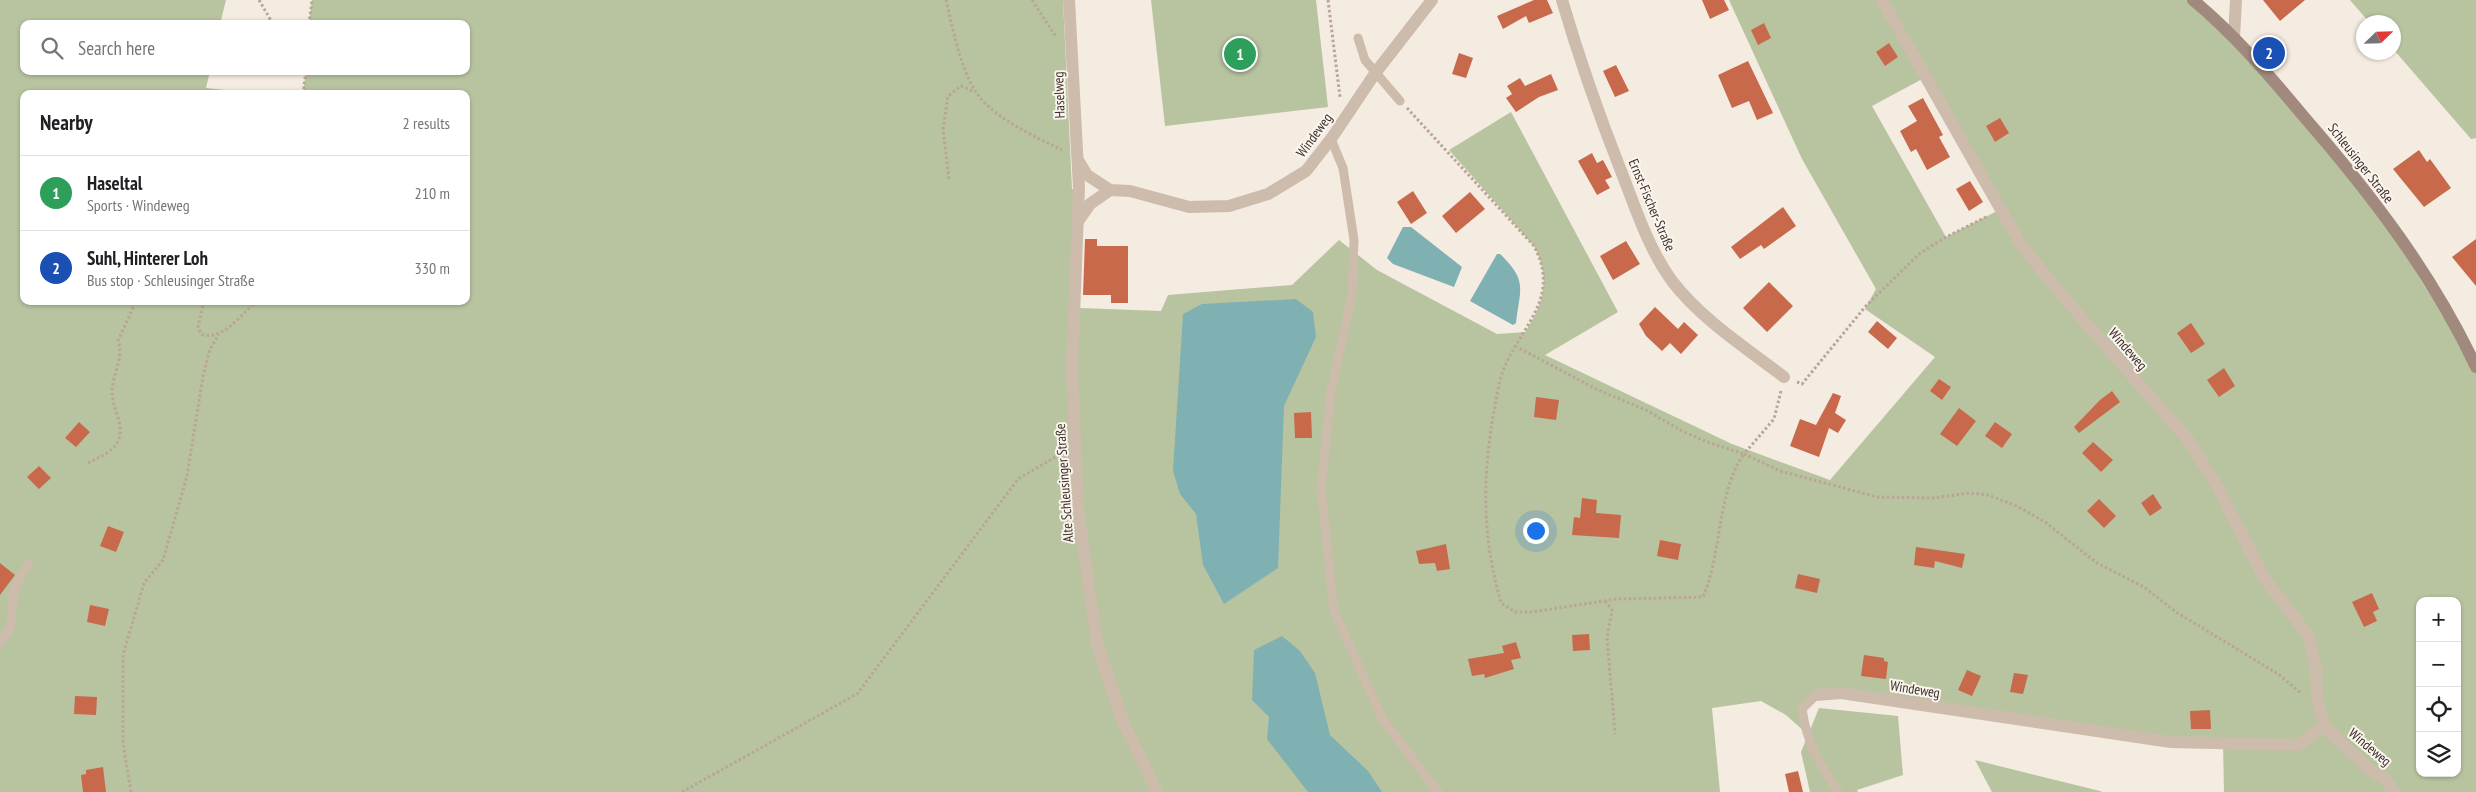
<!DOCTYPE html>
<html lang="en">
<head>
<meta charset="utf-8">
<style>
	body { margin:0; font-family:"PT Sans Narrow",sans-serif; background:#f2f2f2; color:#202124 }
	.controls { position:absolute; right:15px; bottom:15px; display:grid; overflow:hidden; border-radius:10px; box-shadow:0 1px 4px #0004 }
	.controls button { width:45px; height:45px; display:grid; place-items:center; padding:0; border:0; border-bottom:1px solid #e0e0e0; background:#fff; color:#202124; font:25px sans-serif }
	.compass { position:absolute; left:2356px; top:15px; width:45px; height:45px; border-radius:50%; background:#fff; box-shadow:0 1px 4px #0004; rotate:67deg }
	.you { position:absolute; left:1535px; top:530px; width:18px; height:18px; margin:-12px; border:4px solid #fff; border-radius:50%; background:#1a73e8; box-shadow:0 0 0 8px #1a73e833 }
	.badge { display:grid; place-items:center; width:32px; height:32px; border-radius:50%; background:#1f5a5e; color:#fff; font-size:16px; font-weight:700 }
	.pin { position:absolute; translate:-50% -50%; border:2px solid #fff; box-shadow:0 1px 5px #0006 }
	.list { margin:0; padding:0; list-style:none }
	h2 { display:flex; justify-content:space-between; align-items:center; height:65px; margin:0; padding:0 20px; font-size:21px }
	h2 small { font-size:16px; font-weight:400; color:#757577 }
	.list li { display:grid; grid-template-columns:32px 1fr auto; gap:15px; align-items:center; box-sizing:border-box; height:75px; padding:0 20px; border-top:1px solid #e0e0e0 }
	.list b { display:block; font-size:19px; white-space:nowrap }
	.list p { margin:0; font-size:16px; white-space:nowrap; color:#757577 }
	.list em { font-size:16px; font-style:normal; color:#757577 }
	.icon { flex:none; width:28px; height:28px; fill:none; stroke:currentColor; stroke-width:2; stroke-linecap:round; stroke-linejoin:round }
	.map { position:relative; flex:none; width:2476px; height:792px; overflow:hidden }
	.search { position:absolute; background:#fff; box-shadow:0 1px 4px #0004; left:20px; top:20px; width:450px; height:55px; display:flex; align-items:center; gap:12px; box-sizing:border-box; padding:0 18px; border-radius:10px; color:#757577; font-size:19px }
	.panel { position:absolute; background:#fff; box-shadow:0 1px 4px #0004; left:20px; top:90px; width:450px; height:215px; border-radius:10px }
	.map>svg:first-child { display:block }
	.green { fill:#b8c4a0; fill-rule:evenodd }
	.water { fill:#7fb0b2 }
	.building { fill:#c8694b }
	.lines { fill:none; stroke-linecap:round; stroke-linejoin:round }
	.path { stroke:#b9a596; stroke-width:3; stroke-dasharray:2.5 2.5; stroke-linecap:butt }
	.lane { stroke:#cdbbac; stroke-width:9 }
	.street { stroke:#cdbbac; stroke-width:12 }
	.secondary { stroke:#a18a7d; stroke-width:12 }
	.labels { text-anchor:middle; stroke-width:4; stroke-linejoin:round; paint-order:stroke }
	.street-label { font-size:14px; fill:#3b302b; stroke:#fbf5ee }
</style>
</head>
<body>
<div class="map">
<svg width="2476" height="792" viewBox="0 0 2476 792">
	<rect width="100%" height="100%" fill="#f4ebe1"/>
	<path class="green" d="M0,0H226L220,24H24V71H210L206,88L263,94H24V301H254L253,303L256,301H466V94H303L306,71H466V24H309L312,0H1063L1072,189L1079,188L1080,308L1161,311L1168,295L1292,285L1339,240L1377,270L1497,334L1525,332C1544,303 1551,278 1534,246L1449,150L1511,112L1618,312L1545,355L1732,444L1830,480L1935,357L1865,309L1876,289L1802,159L1729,0H2193L2354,175L2476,367V792H2224L2223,744L1816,695L1802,709L1805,732L1786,715L1761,701L1712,708L1720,792H0ZM1926,77L2001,209L1946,237L1872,106ZM2420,601H2457V773H2420Z
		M1151,0H1316L1328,107L1165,126Z
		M2350,0H2476V138L2471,139L2394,50V22H2369Z
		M1819,708L1898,716L1903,775L1857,790L1858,792H1810L1801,752Z
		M1975,760L2100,791L2102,792H1992Z"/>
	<path class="water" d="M1403,227H1411L1462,267L1454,287L1393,264L1387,258Z
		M1497,254H1500C1528,281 1520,288 1516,323L1513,325L1470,301Z
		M1296,299L1313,312L1316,337L1284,406L1278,568L1224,604L1203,565L1196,514L1180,494L1173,471L1183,314L1202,304Z
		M1282,636L1300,651L1315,673L1330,735L1368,771L1382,792H1308L1267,739L1269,717L1252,700L1254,650Z"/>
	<path class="building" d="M1534,0H1547L1553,13L1529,23L1526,16L1503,29L1497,16Z
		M1702,0H1724L1729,10L1710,19Z
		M2263,0H2305L2280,21Z
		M1764,23L1771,38L1758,45L1751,30Z
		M1889,43L1898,57L1885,66L1876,52Z
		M1459,53L1473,58L1466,78L1452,74Z
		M1748,61L1773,113L1757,120L1749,101L1732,108L1718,75Z
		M1616,65L1629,91L1615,97L1603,71Z
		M1551,74L1558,90L1539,97L1516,112L1506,98L1512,94L1507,86L1520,78L1525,86Z
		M1923,98L1943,135L1939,137L1950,157L1927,170L1916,149L1911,152L1900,131L1917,121L1908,106Z
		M2000,118L2009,133L1995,142L1986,126Z
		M2419,150L2427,162L2430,159L2451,188L2424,207L2393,169Z
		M1592,153L1597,163L1603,160L1612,177L1605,180L1610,188L1597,195L1578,161Z
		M1970,181L1983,202L1969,211L1956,189Z
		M1413,191L1427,213L1411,224L1397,202Z
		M1470,192L1485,209L1456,233L1442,216Z
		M1783,207L1796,226L1764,249L1761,245L1740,259L1731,247Z
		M1085,239H1097V246H1128V303H1111V295H1083Z
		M2476,239V286L2452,257Z
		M1626,241L1640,264L1613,280L1600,256Z
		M1769,282L1793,306L1767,332L1743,308Z
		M1655,307L1678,329L1684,322L1698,335L1681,354L1670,343L1662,351L1646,336L1639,324Z
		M1877,321L1897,338L1888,349L1868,332Z
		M2191,323L2205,344L2191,353L2177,333Z
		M2224,368L2235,386L2219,397L2207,380Z
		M1939,379L1951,387L1942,400L1930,391Z
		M2112,391L2120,402L2079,433L2074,427L2100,400Z
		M1833,393L1841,396L1835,413L1846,420L1838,433L1829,428L1819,457L1790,446L1800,419L1816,425Z
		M1536,397L1559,400L1556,420L1534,417Z
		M1959,408L1976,421L1957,446L1940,434Z
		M1311,412L1312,438H1295L1294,413Z
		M79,422L90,432L76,447L65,438Z
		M1995,422L2012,434L2002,448L1985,436Z
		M2093,442L2113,460L2101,472L2082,453Z
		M39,466L51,478L39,489L27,477Z
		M2153,494L2162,508L2150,516L2141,503Z
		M1582,498L1597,500L1596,513L1621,515L1619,538L1572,535L1574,517L1580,518Z
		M2099,499L2116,516L2104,528L2087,511Z
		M108,526L124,532L116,552L100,546Z
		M1660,540L1681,544L1678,560L1657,556Z
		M1446,544L1450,569L1437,571L1435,563L1419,564L1416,551Z
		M1916,547L1965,554L1962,568L1935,561L1934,568L1914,565Z
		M0,563L15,575L0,595Z
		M1798,574L1820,579L1817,593L1795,588Z
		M2372,593L2379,609L2373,612L2377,621L2364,627L2352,602Z
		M90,605L109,609L105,626L87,622Z
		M1589,634L1590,650L1573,651L1572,635Z
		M1516,642L1521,658L1511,660L1514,669L1485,678L1484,674L1472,676L1468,659L1504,653L1502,646Z
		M1864,655L1884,658V661L1888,662L1886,679L1861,676Z
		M1967,670L1981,676L1972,696L1958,690Z
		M2014,673L2028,675L2023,694L2010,692Z
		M75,696L97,697L96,715L74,714Z
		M2210,710L2211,729H2191L2190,711Z
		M103,767L106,792H83L81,775L86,774V770Z
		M1798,771L1803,792H1789L1785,774Z"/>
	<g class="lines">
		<path class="path" d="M259,0L273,24
			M946,0C952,25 961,71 976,92C993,118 1034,136 1062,150
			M1032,0L1056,37
			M1328,0L1340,97
			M309,24L312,0
			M303,94L306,71
			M1407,108L1534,246C1565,305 1510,332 1499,385C1483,462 1479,526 1501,603L1515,612H1532L1616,599L1703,597C1722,554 1717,491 1744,454L1707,442L1680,430L1648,411L1596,389L1517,347
			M949,179L943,129L948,96L961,86L975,92
			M204,301L198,327L201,334C222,342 242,314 256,301
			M1797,382L1802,384L1865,307L1919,254L1946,237L1988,216
			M1781,391L1774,419L1744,454L1780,471L1877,497L1933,498L1970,493L1988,495L2017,506L2045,522L2097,563L2144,587L2176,612L2278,674L2302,694
			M88,463C97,458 111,453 117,443C127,426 111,408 112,390C113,374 124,356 118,341L136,301
			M1605,601L1612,610L1607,638L1615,734
			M131,792L123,743V655L144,583L163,560L187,476L203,376L210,349L219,334
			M682,792L857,694L1018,479L1062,453"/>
		<path class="lane" d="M1358,38L1365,60L1400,101
			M1331,139L1343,168L1354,240L1352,295L1331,391L1321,490L1334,611L1383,720L1438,792
			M0,643L11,626L13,596L18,581L29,563
			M1816,695L1802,709C1807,744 1819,763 1838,792"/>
		<path class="street" d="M1069,0L1079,188L1072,367L1078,508L1097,644L1123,722L1157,792
			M1562,0C1579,58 1599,115 1621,171C1636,209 1648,248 1672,281C1701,319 1746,348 1784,377
			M2234,38L2236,0
			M1078,160L1087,175L1110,190L1130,191L1189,207L1229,206L1268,194L1306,171L1331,139L1376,72L1432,0
			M1079,220L1090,204L1110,190
			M1816,695L1841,693L2171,742L2298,745L2324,726L2317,698L2316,670L2309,636L2264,578L2219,489L2189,441L2066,300L2021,245L1882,0
			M2324,726L2371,771L2384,778L2394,792"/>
		<path class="secondary" d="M2193,0C2235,35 2270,76 2305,118C2371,194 2433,275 2476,367"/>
	</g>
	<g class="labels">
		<g class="street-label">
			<text transform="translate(1059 95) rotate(-92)" y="5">Haselweg</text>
			<text transform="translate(1314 135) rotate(-54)" y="5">Windeweg</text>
			<text transform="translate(2361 163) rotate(52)" y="5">Schleusinger Straße</text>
			<text transform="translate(1652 205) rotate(67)" y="5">Ernst-Fischer-Straße</text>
			<text transform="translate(2128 349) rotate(49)" y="5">Windeweg</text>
			<text transform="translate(1064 483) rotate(-94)" y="5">Alte Schleusinger Straße</text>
			<text transform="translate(1915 689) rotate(9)" y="5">Windeweg</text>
			<text transform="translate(2370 747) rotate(40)" y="5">Windeweg</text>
		</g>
	</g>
</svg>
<div class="controls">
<button>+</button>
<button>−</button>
<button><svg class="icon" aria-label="locate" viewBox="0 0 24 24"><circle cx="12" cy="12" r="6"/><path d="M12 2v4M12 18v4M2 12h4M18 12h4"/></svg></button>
<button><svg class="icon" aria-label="layers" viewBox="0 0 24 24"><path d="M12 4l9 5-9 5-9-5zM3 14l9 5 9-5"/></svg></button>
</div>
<svg class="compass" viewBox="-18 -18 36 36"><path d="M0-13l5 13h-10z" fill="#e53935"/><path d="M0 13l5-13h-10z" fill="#757577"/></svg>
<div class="you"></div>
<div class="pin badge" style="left:1240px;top:54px;background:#2e9e5b">1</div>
<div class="pin badge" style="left:2269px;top:53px;background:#1a4fb4">2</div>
<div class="search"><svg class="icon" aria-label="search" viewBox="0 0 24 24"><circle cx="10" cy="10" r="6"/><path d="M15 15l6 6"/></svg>Search here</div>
<section class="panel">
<h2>Nearby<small>2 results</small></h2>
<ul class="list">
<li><span class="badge" style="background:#2e9e5b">1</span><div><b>Haseltal</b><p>Sports · Windeweg</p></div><em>210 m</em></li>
<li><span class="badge" style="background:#1a4fb4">2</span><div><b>Suhl, Hinterer Loh</b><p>Bus stop · Schleusinger Straße</p></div><em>330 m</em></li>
</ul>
</section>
</div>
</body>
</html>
